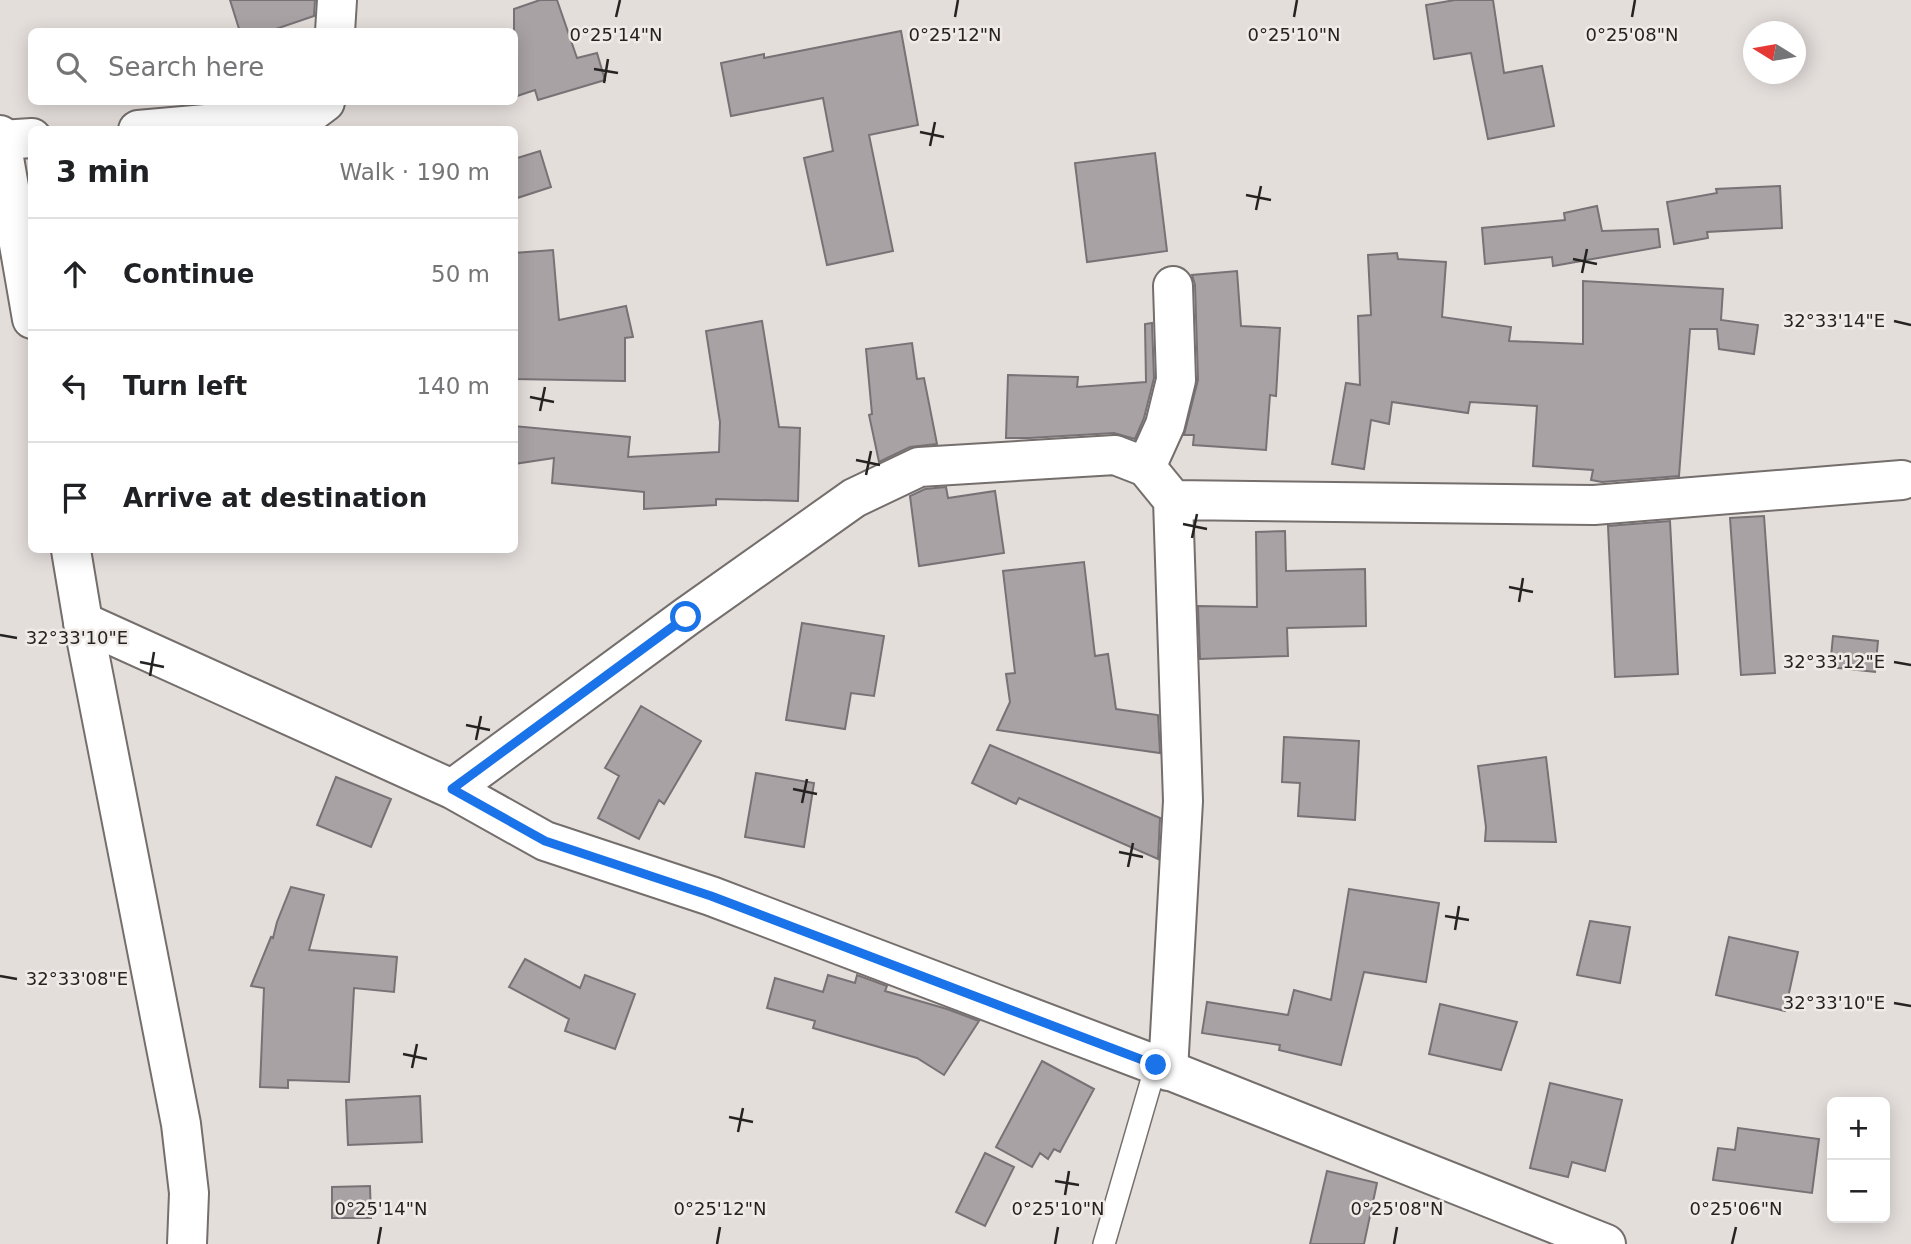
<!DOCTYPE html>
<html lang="en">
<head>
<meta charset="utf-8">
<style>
	body { margin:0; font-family:"DejaVu Sans",sans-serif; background:#f2f2f2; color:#202124 }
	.controls { position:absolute; right:21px; bottom:21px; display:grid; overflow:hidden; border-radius:10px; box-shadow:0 4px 18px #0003 }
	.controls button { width:63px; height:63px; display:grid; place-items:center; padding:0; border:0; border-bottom:2px solid #e0e0e0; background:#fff; color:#202124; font:35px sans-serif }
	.compass { position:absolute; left:1743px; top:21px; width:63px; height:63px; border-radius:50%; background:#fff; box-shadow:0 4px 18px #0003; rotate:281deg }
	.stop { position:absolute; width:21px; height:21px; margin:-16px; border:5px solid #1a73e8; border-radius:50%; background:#fff }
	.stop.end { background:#1a73e8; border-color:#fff; box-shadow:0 2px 7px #0008 }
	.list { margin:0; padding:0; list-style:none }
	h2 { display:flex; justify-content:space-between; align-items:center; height:91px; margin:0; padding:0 28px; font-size:30px }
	h2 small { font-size:23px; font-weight:400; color:#757577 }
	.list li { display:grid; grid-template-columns:46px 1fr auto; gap:21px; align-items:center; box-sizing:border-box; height:112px; padding:0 28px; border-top:2px solid #e0e0e0 }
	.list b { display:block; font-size:26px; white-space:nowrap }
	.list em { font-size:23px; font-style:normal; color:#757577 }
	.icon { flex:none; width:38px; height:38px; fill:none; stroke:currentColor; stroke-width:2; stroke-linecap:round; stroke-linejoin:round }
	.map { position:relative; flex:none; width:1911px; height:1244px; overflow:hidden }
	.search { position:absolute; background:#fff; box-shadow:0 4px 18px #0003; left:28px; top:28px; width:490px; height:77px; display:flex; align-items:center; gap:18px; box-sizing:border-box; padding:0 24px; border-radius:10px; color:#757577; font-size:26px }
	.panel { position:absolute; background:#fff; box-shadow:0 4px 18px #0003; left:28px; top:126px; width:490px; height:427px; border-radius:10px }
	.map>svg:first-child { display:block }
	.building { fill:#a8a2a5; stroke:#777275; stroke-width:2 }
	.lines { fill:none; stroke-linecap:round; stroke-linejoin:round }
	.service-casing { stroke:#746e6c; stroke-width:24 }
	.minor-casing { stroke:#746e6c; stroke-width:42 }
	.tertiary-casing { stroke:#746e6c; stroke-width:42 }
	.service { stroke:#fff; stroke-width:21 }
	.minor { stroke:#fff; stroke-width:38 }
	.tertiary { stroke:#fff; stroke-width:38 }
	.route { stroke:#1a73e8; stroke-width:9 }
	.ticks { fill:none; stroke:#252322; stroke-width:2.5 }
	.ticks-label { font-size:18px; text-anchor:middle; fill:#252322; stroke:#f1ebe8; stroke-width:5; stroke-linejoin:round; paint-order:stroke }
</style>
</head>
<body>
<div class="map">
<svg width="1911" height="1244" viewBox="0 0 1911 1244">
	<rect width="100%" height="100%" fill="#e4dedb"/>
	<path class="building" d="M230,0H315L314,16L267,32H240Z
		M540,0H557L577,58L597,53L605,80L538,100L535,90L514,97V9Z
		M1455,0H1493L1504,73L1542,66L1554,126L1488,139L1471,53L1434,59L1426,5Z
		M901,31L918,125L869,135L893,251L827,265L804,158L833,151L823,98L731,116L721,63L764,54V58Z
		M540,151L551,187L514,199V159Z
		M1155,153L1167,251L1087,262L1075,163Z
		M1780,186L1782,228L1707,232L1708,238L1674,244L1667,202L1717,193L1716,189Z
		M1597,206L1602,231L1658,229L1660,247L1553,266L1552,257L1485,264L1482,228L1565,220L1564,213Z
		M553,250L559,320L626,306L633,337L625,338V381L514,379V253Z
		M1397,253L1398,259L1446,262L1442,317L1511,327L1509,341L1583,344V281L1723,289L1721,320L1758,325L1754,354L1719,349L1717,329H1690L1679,476L1602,482L1591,480L1593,470L1533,466L1537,406L1470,402L1468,413L1392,402L1389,424L1371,420L1364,469L1332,464L1346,383L1360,385L1358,316L1371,315L1368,255Z
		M1237,271L1241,326L1280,328L1276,396L1270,395L1266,450L1193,445L1194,435H1184L1198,380L1195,285L1192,275Z
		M762,321L779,427L800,428L798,501L716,499V505L644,509V492L552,483L554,458L514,464V426L630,437L628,457L719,452L720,422L706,331Z
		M1152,323L1154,378L1144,418L1135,439L1114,433L1029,438H1006L1008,375L1078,377L1077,387L1146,382L1145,324Z
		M912,343L917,379L924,378L937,444L910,447L879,462L869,415L872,414L866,349Z
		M946,487L948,498L995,491L1004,553L919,566L910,496L925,489Z
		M1764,516L1775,673L1741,675L1730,518Z
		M1670,521L1678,674L1615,677L1608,526Z
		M1285,531L1286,571L1365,569L1366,626L1287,628L1288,656L1200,659L1198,606L1257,607L1256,532Z
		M1084,562L1095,656L1108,654L1116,709L1158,715L1160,753L997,730L1010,702L1006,674L1015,673L1003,571Z
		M802,623L884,636L874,696L851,693L845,729L786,720Z
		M1833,636L1878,641L1875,672L1830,667Z
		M641,706L701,741L664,804L659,800L639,839L598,818L619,776L605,768Z
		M1284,737L1359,741L1355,820L1298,816L1300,783L1282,782Z
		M990,745L1160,818L1158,859L1019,798L1016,804L972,783Z
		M1546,757L1556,842L1485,841L1486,827L1478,766Z
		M756,773L814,783L804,847L745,837Z
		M336,777L391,799L371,847L317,825Z
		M291,887L324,895L309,950L397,957L394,992L354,988L349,1082L288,1080V1088L260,1087L264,988L251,986L271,937L273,938L277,922Z
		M1349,889L1439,903L1426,982L1364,972L1341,1065L1279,1050L1280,1045L1202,1033L1207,1002L1288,1015L1294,990L1331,1000Z
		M1590,921L1630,927L1620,983L1577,975Z
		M1729,937L1798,952L1785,1011L1716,995Z
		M525,959L580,988L585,975L635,994L615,1049L565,1031L569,1019L509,987Z
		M828,975L855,983L857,975L887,986L885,991L947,1009L979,1021L944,1075L917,1058L813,1028L815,1021L767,1008L775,978L823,992Z
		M1440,1004L1517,1022L1501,1070L1429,1054Z
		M1042,1061L1094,1089L1060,1152L1054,1149L1048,1159L1040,1153L1032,1167L996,1147Z
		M1550,1083L1622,1100L1605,1171L1572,1162L1568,1177L1530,1168Z
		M420,1096L422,1142L348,1145L346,1100Z
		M1738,1128L1819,1139L1812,1193L1713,1180L1718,1148L1735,1150Z
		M985,1153L1014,1167L985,1226L956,1212Z
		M1327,1171L1377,1183L1364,1244H1310Z
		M370,1186L371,1218H332V1187Z"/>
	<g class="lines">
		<defs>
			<path id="service" d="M1104,1244L1156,1065"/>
			<path id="minor" d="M335,32L337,0
				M138,130L229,122L302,114L313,111L325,102
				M1,140L32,138
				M1146,467L1165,425L1176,380L1173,286
				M1173,500L1594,505L1902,480
				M83,622L452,789L686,617L854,498L919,467L1115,455L1146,467L1173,500L1183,801L1168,1071
				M452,789L545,841L711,896L1156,1065L1606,1244"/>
			<path id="tertiary" d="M0,135L32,319
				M71,550L83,622L181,1124L189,1193L187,1244"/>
		</defs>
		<use href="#service" class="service-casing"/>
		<use href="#minor" class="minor-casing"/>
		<use href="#tertiary" class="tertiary-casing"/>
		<use href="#service" class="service"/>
		<use href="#minor" class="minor"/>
		<use href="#tertiary" class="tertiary"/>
	</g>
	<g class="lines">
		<path class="route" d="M686,617L452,789L545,841L711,896L1156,1065"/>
	</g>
	<path class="ticks" d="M616,17L620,0M955,17L958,0M1294,17L1297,0M1632,17L1635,0M594,69L618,73M604,83L608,59M920,132L944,137M930,146L935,122M1246,195L1271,200M1256,210L1261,186M1573,259L1597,264M1582,273L1587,249M1894,321L1911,325M530,397L554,402M540,411L545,387M856,460L880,465M866,475L871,451M1183,524L1207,529M1192,538L1197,514M1509,587L1533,592M1519,602L1523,578M0,635L17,638M140,662L164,667M1894,662L1911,665M150,676L154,652M466,725L490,730M476,740L481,716M793,789L817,794M802,803L807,779M1119,852L1143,857M1128,867L1133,843M1445,916L1469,920M1455,930L1459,906M0,976L17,979M1894,1003L1911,1006M403,1054L427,1059M412,1068L417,1044M729,1117L753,1122M738,1132L743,1108M1055,1181L1079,1185M1065,1195L1069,1171M378,1244L381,1227M717,1244L720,1227M1055,1244L1058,1227M1394,1244L1397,1227M1732,1244L1736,1227"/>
	<g class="ticks-label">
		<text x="616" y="41">0°25'14"N</text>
		<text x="955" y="41">0°25'12"N</text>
		<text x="1294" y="41">0°25'10"N</text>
		<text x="1632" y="41">0°25'08"N</text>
		<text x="1834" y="327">32°33'14"E</text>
		<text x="77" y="644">32°33'10"E</text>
		<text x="1834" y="668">32°33'12"E</text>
		<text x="77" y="985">32°33'08"E</text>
		<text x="1834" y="1009">32°33'10"E</text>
		<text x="381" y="1215">0°25'14"N</text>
		<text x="720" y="1215">0°25'12"N</text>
		<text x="1058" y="1215">0°25'10"N</text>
		<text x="1397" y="1215">0°25'08"N</text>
		<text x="1736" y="1215">0°25'06"N</text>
	</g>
</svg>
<div class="controls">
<button>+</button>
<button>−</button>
</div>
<svg class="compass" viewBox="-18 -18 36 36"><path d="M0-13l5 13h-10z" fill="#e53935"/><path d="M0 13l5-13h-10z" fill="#757577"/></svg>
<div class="stop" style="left:686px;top:617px"></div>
<div class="stop end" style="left:1156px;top:1065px"></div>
<div class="search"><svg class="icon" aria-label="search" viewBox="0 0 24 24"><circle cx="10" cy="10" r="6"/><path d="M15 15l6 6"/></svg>Search here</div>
<section class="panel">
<h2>3 min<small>Walk · 190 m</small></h2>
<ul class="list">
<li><svg class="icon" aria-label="ahead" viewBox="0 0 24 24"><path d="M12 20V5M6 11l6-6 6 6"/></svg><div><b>Continue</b></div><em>50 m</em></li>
<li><svg class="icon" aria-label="left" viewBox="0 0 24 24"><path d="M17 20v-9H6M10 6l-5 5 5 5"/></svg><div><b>Turn left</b></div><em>140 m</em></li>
<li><svg class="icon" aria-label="arrive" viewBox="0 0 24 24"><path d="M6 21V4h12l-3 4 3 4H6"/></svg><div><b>Arrive at destination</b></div></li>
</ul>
</section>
</div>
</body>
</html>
